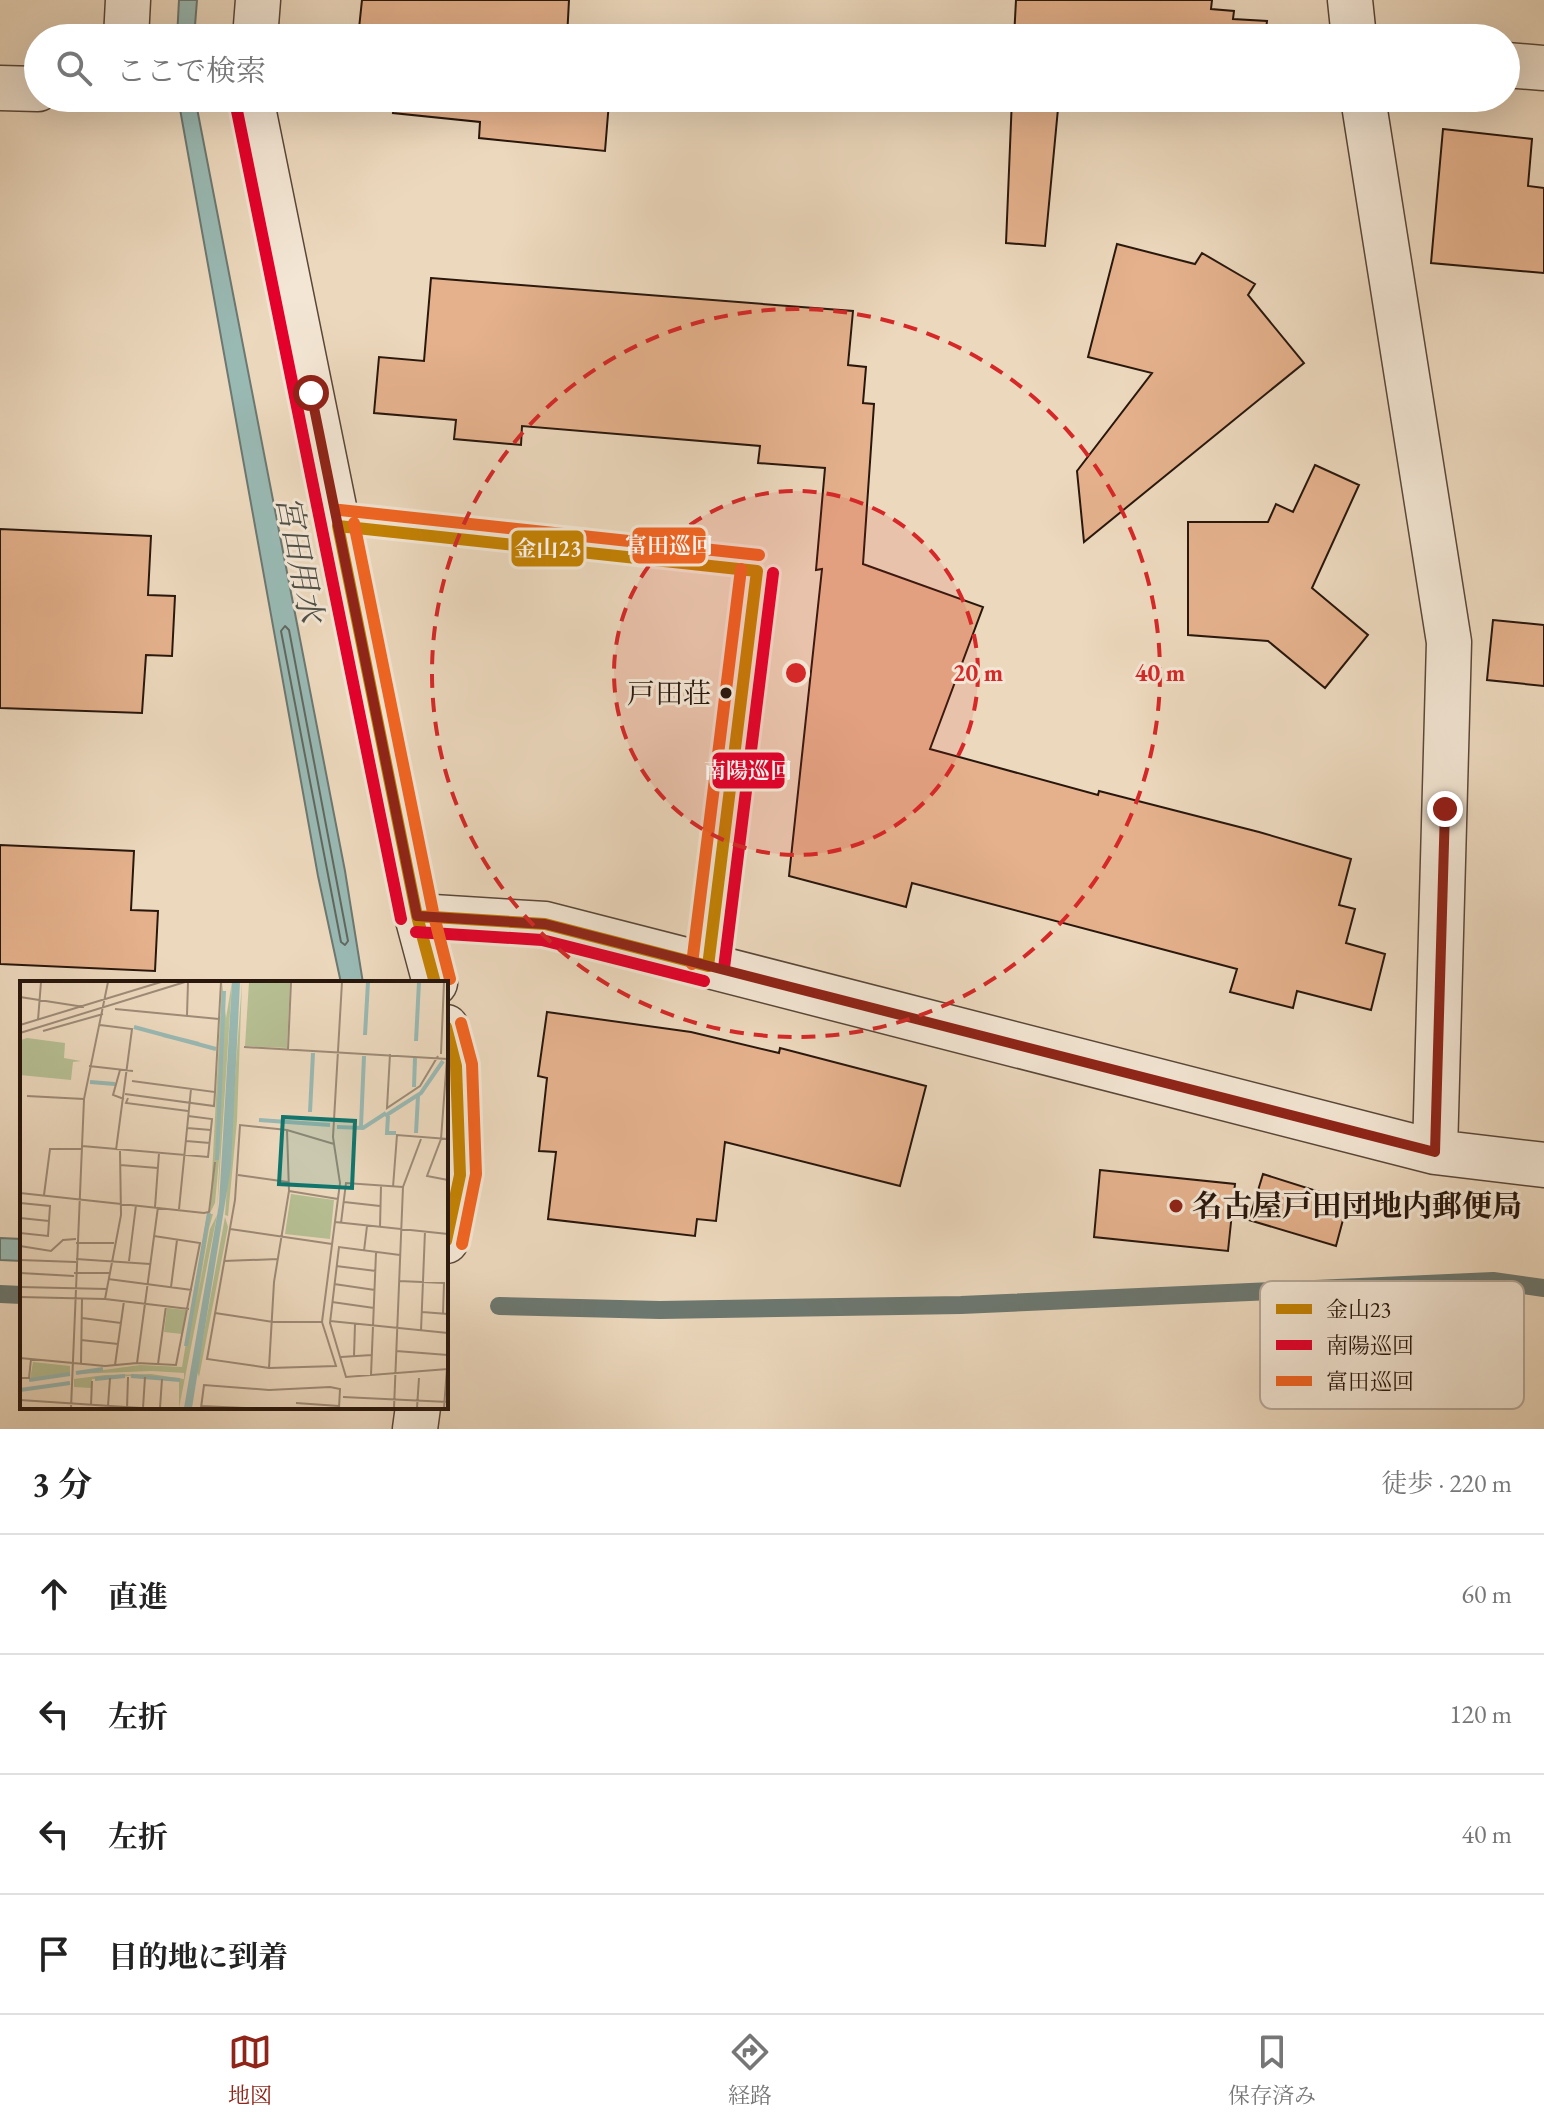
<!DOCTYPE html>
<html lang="ja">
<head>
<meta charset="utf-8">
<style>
	body { margin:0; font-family:"EB Garamond","Noto Serif JP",serif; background:#f2f2f2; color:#222 }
	.stop { position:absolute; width:24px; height:24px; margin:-18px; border:6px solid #8f2418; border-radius:50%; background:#fff }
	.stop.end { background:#8f2418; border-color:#fff; box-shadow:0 2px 8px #0008 }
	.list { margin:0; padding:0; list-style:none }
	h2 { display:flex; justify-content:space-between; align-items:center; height:104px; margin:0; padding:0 32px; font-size:34px }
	h2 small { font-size:26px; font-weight:400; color:#767676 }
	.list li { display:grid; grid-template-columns:52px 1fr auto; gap:24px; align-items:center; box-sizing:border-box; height:120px; padding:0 32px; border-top:2px solid #e0e0e0 }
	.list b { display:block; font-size:30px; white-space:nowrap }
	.list em { font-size:26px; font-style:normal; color:#767676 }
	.icon { flex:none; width:44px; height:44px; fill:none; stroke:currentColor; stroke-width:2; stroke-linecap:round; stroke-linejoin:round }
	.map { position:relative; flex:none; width:1544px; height:1429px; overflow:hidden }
	.search { position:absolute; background:#fff; box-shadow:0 8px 32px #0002; left:24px; right:24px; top:24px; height:88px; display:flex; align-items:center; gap:20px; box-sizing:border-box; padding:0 28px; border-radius:44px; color:#767676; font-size:30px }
	.sheet { height:584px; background:#fff }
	nav { display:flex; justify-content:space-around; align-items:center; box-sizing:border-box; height:112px; border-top:2px solid #e0e0e0; background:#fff; font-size:22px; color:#767676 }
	nav a { display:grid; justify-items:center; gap:4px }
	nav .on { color:#8f2418 }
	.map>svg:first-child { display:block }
	.water { fill:#99b9b3; stroke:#6c7871; stroke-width:2 }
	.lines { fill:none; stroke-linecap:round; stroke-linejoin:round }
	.shore { stroke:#616860; stroke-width:2 }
	.stream { stroke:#6c7871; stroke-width:18 }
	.building { fill:#e4b18c; stroke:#29170d; stroke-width:2 }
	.minor-casing { stroke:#5a4739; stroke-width:47 }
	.tertiary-casing { stroke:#5a4739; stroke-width:47 }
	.minor { stroke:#f3e6d4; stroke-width:44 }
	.tertiary { stroke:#f3e6d4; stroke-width:44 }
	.bus-1-casing { stroke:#f3e6d4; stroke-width:18 }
	.bus-2-casing { stroke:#f3e6d4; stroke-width:18 }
	.bus-3-casing { stroke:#f3e6d4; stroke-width:18 }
	.bus-1 { stroke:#c48203; stroke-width:12 }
	.bus-2 { stroke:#e4002b; stroke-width:12 }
	.bus-3 { stroke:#f26522; stroke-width:12 }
	.route { stroke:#8f2418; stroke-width:10 }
	.ring { fill:none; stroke:#d62828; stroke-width:4; stroke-dasharray:14 10 }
	.bus-dot { fill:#29170d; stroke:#f3e6d4; stroke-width:3 }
	.poi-dot { fill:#8f2418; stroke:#f3e6d4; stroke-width:3 }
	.labels { text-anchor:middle; stroke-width:6; stroke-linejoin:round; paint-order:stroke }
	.bus-label { font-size:28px; fill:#29170d; stroke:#f3e6d4; text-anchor:end }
	.poi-label { font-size:30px; font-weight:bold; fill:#29170d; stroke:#f3e6d4; text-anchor:start }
	.water-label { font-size:32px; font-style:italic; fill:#505047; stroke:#f3e6d4 }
	.inset-river { fill:none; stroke:#99b9b3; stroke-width:4 }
	.inset-road { fill:none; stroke:#9e8b77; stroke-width:2 }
	.view { fill:#0f766e; fill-opacity:0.15; stroke:#0f766e; stroke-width:4 }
	.inset-edge { fill:none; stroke:#29170d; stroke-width:4 }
	.key { fill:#f3e6d4; stroke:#b6a898; stroke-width:2 }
	.key-label { font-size:22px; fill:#29170d }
	.centre { fill:#d62828; stroke:#f3e6d4; stroke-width:4 }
	.ring-label { font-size:24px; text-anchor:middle; font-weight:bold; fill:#d62828; stroke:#f3e6d4; stroke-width:6; stroke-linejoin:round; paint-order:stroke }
	.line-badge { stroke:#f3e6d4; stroke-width:3 }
	.badge-label { font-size:22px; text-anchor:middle; font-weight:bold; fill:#fff }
</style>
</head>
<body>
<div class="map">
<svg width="1544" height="1429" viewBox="0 0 1544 1429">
	<rect width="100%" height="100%" fill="#ecd8bd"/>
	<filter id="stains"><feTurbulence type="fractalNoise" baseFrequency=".0025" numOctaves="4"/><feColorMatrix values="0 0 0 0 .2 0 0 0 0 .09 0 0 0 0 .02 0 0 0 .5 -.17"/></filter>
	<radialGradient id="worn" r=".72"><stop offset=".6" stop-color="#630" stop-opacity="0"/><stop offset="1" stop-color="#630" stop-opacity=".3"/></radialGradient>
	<path class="water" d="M179,0H197L194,38H177Z
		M178,98H195L345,871L363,983H341L318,876Z
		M0,1238L22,1239V1261L0,1260Z"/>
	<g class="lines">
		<path class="shore" d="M285,626L289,630L348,941L345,945L341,942L281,631Z"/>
		<path class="stream" d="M0,1294L22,1295
			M499,1306L660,1310L961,1305L1493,1281L1544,1288"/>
	</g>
	<path class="building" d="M362,0H569L567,38H358Z
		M1016,0H1212L1211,9L1234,11L1233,19L1267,21L1265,38H1014Z
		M281,32L356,38H280Z
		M395,98H564L609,102L605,151L479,138L480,122L393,113Z
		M1012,98H1059L1045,246L1006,243Z
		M1060,98H1177L1176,108Z
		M1443,129L1532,139L1528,186L1544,188V273L1431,263Z
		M1117,244L1195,264L1202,253L1255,284L1248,295L1304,363L1084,542L1077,471L1152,373L1088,357Z
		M431,278L853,311L848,365L866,367L863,403L874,404L863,564L983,607L930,749L1098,795L1099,791L1259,832L1351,859L1339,905L1355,909L1346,943L1385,954L1371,1010L1297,991L1293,1008L1230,992L1237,969L912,883L906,907L789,876L822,569L816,570L825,468L758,463L760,446L522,426L521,445L454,439L456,420L374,413L379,357L424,361Z
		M1315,465L1359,485L1312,588L1368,635L1325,688L1268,641L1188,635V522H1268L1276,504L1293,512Z
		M0,529L151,536L148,595L175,596L172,656L146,655L142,713L0,708Z
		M1493,620L1544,625V686L1487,680Z
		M0,845L134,851L131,910L158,911L155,971L0,964Z
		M547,1012L691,1032L779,1053L780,1048L926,1086L900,1186L725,1142L716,1221L697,1219L695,1236L548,1219L556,1152L539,1151L547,1078L538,1076Z
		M1100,1170L1235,1184L1228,1251L1094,1237Z
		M1263,1174L1348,1201L1336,1246L1249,1220Z"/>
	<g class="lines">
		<defs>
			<path id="minor" d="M1350,0L1354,38
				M126,38L128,0
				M1506,65L1544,68
				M0,88L38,89
				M1363,98L1449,642L1435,1152
				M417,916L545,924L1435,1152L1544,1165"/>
			<path id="tertiary" d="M255,38L258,0
				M251,98L417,916L435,983
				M446,1027L456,1066L460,1175L446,1241
				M415,1429L418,1407"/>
		</defs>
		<use href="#minor" class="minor-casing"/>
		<use href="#tertiary" class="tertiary-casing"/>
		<use href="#minor" class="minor"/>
		<use href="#tertiary" class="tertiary"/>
		<defs>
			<path id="bus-1" d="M338,526L417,916L435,983
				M338,526L757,571
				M417,916L545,924L708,966
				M708,966L757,571
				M446,1027L456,1066L460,1175L446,1241"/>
			<path id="bus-2" d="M235,101L401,919
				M416,932L542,940L704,981
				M724,968L773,573"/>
			<path id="bus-3" d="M340,510L759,555
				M354,523L433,912L450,979
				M692,964L741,569
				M461,1023L472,1064L476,1174L462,1244"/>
		</defs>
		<use href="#bus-1" class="bus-1-casing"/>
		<use href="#bus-2" class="bus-2-casing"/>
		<use href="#bus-3" class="bus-3-casing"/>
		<use href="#bus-1" class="bus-1"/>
		<use href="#bus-2" class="bus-2"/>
		<use href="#bus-3" class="bus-3"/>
	</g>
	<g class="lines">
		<path class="route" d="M311,393L417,916L545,924L1435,1152L1445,809"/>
	</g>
	<circle cx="796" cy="673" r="182" fill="#d62828" fill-opacity=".12"/>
	<g class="ring">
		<circle cx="796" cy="673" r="182"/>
		<circle cx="796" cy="673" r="364"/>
	</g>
	<circle class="bus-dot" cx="726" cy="693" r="7"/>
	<circle class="poi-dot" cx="1176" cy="1206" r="8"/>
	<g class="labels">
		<g class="bus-label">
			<text x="711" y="703">戸田荘</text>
		</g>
		<g class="poi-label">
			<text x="1192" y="1216">名古屋戸田団地内郵便局</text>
		</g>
		<g class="water-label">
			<text transform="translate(300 559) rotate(79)" y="11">宮田用水</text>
		</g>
	</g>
	<g transform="translate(20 981)">
		<rect width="428" height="428" fill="#ecd8bd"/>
		<path d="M202,1L206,37L212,1L197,232L206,40L200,168L195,222L190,232ZM222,1L217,140L208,235L205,234ZM229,1H270L267,67L225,65ZM7,57L45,62L44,77L61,80L53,81L51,99L0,94L1,59ZM271,213L314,219L310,258L265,253ZM187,233H193L189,247L177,319L190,248L197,234L159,427V399L109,395L72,398L71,407L54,406V398L85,394L131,393L164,398V392L132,390L54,393L120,384L162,386ZM205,236L208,246L179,396L177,390ZM147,327L167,329L162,353L144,351ZM13,381L50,385V393L10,399Z" fill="#b6bf93"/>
		<path d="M212,1H220L211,185L172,427H164L199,223Z" fill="#99b9b3"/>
		<path class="inset-river" d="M114,46L196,68M143,54L179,63M345,54L348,1M396,60L399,1M70,101L95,103M394,106L395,77M290,131L293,72M365,135L401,112L423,80M368,135L367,152H376M239,139L310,144M341,145L344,75M317,146L343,147L366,132M396,152L398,115M197,179L204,10M166,365L189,232M56,392L83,388M111,395L160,399M75,398L105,395M9,399L50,393M0,409L50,402"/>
		<path class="inset-road" d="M0,16L64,26M95,28L199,38M167,34L168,1M18,39L21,1M0,44L141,1M80,44L112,48L96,169M23,50L83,33M0,52L165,1M224,66L428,78M268,68L271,1M370,73L367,127L400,105L418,75M421,73L424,1M427,77L421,158L407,195L428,199M69,85L113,90M100,89L93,114L104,118M195,111L201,1M105,113L194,125L195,111L112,100M7,115L64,118M108,117L106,122L168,130M167,147L191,149M166,160L190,162M314,163L267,149L220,144L215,219L187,378L249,387L316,385L302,341L320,202L314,163L313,156L322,1M62,165L188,176L192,138L168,135M100,184L138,187M218,194L268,201M373,206L377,154L428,158M269,210L318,218M0,212L184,232L189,231L195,181M24,214L30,168H62M324,221L360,225M0,222L30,225L28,255L0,252M135,226L139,172M159,228L171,108M0,237L29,240M315,241L428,253M321,242L326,202L383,206M360,246L361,205M210,248L312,263M56,262H94M0,265L31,270L43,259L56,258M344,270L347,245M380,274L319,266L310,342L326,396L428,388M56,278L130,283M0,279L56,281M109,280L116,224M204,280L258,278M316,285L356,290M0,292L54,295M54,292H89M88,298L172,309M379,300L424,302L423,333M314,303L355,309M0,306L87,308M151,306L157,259M0,316L85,318L169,328M85,318L101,234L100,170M312,321L354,327M402,331L428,333M195,332L253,341H302M62,337L101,342M310,340L428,352M401,350L405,250M61,359L98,363M376,370L428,374M334,375L335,343M321,376L352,374M0,377L85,385L117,382L138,226M117,382L156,384L180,262L134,255M61,383L62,318M138,383L146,325M95,384L104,320M249,387L254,301L269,210L267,149M351,394L356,272M0,397H9L11,378M323,416L428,421M0,419L121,427M276,422L319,425M71,424L72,400M88,425L90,397M181,425L225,427M51,427L64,118L88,1M107,427L108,396M123,427L125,396M140,427L142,398M181,427L184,404L249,409L310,406L320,408L319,427M374,427L383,206L401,158M397,427L399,397M424,427L427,387"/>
		<path class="view" d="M263,136L335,140L332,207L259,203Z"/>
		<rect width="428" height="428" class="inset-edge"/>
	</g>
	<rect x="1260" y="1281" width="264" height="128" rx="12" class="key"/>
	<rect x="1276" y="1304" width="36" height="10" fill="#c48203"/>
	<rect x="1276" y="1340" width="36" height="10" fill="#e4002b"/>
	<rect x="1276" y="1376" width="36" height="10" fill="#f26522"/>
	<g class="key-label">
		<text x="1326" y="1317">金山23</text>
		<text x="1326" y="1353">南陽巡回</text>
		<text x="1326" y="1389">富田巡回</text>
	</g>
	<circle cx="796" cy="673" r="12" class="centre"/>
	<g class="ring-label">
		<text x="978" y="681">20 m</text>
		<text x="1160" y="681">40 m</text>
	</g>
	<g class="line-badge">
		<rect x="631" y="526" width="76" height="39" rx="8" fill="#f26522"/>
		<rect x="510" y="529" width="75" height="39" rx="8" fill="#c48203"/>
		<rect x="711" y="751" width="75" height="39" rx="8" fill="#e4002b"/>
	</g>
	<g class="badge-label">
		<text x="669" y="553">富田巡回</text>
		<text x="548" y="556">金山23</text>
		<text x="748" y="778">南陽巡回</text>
	</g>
	<rect width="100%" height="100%" filter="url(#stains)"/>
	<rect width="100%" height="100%" fill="url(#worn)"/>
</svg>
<div class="stop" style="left:311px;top:393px"></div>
<div class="stop end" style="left:1445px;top:809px"></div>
<div class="search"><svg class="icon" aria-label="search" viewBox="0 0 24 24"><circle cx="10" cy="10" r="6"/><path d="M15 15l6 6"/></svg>ここで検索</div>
</div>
<section class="sheet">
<h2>3 分<small>徒歩 · 220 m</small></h2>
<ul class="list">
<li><svg class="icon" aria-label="ahead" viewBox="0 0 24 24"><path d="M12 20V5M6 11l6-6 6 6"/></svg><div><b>直進</b></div><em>60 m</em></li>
<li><svg class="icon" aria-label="left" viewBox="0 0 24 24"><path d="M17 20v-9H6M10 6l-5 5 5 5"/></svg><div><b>左折</b></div><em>120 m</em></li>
<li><svg class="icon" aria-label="left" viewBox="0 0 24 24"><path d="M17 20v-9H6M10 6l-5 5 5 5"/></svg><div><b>左折</b></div><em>40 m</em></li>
<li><svg class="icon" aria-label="arrive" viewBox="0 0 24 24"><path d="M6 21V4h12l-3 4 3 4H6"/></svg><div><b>目的地に到着</b></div></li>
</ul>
</section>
<nav>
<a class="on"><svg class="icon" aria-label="map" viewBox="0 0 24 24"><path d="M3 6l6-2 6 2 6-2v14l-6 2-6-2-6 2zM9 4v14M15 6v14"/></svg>地図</a>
<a><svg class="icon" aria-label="directions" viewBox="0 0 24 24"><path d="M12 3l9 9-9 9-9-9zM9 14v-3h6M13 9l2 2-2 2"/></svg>経路</a>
<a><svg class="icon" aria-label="saved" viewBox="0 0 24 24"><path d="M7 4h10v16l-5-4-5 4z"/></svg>保存済み</a>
</nav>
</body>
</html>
